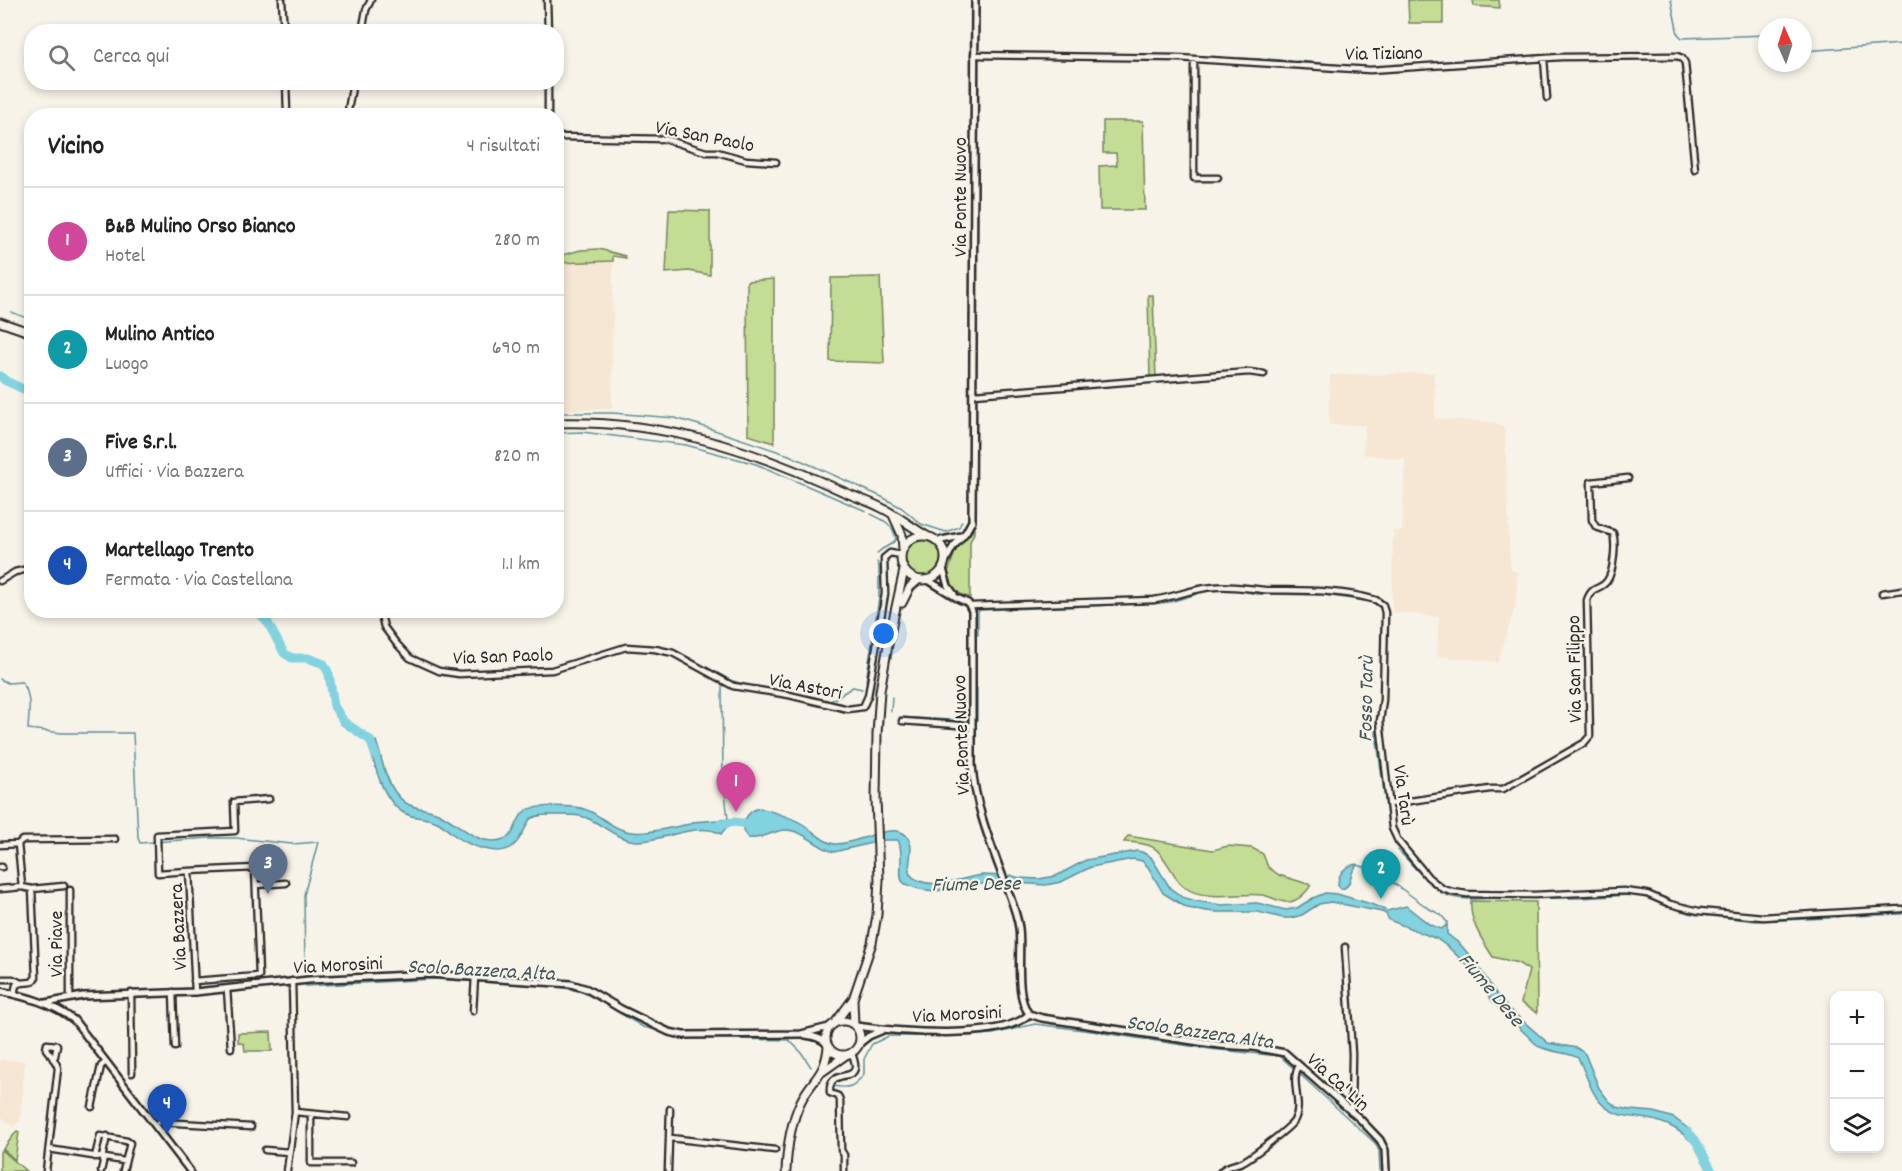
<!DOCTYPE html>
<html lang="it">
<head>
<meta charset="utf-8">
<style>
	body { margin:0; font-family:Dekko,sans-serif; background:#f2f2f2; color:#222 }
	.controls { position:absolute; right:18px; bottom:18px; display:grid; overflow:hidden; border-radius:12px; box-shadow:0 3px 9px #0003 }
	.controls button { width:54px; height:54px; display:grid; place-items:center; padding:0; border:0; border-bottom:2px solid #e0e0e0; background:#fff; color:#222; font:30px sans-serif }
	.compass { position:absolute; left:1758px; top:18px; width:54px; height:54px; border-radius:50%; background:#fff; box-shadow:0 3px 9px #0003; rotate:357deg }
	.you { position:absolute; left:884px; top:634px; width:21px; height:21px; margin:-15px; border:4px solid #fff; border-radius:50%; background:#1a73e8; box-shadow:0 0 0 9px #1a73e833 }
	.badge { display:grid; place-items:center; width:39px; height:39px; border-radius:50%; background:#d93025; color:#fff; font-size:20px; font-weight:700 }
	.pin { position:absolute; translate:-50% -50px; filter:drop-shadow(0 2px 3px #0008) }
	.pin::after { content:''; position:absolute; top:32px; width:21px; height:18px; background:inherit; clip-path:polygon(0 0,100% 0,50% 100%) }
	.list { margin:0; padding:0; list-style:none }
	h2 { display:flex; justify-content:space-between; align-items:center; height:78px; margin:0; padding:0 24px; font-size:26px }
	h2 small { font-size:20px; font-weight:400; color:#767676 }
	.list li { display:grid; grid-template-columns:39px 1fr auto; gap:18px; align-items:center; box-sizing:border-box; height:108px; padding:0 24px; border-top:2px solid #e0e0e0 }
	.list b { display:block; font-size:22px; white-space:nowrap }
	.list p { margin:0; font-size:20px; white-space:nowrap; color:#767676 }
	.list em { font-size:20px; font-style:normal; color:#767676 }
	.icon { flex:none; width:33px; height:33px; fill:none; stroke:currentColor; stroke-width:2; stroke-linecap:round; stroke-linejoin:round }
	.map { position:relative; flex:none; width:1902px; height:1171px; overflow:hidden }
	.search { position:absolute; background:#fff; box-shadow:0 3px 9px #0003; left:24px; top:24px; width:540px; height:66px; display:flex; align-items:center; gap:15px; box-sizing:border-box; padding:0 21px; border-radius:24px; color:#767676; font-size:22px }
	.panel { position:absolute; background:#fff; box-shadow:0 3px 9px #0003; left:24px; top:108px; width:540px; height:510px; border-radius:24px }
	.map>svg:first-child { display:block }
	.built { fill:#f6e6d4 }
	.green { fill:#c3dd94; stroke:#778460; stroke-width:1.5 }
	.water { fill:#83d2e0; stroke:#608f98; stroke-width:1.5 }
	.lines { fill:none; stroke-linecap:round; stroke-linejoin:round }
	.stream { stroke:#608f98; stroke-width:1.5 }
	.river { stroke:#83d2e0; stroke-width:9 }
	.minor-casing { stroke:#2b2b2b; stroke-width:9 }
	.tertiary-casing { stroke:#2b2b2b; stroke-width:10 }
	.primary-casing { stroke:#2b2b2b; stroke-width:11 }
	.minor { stroke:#f7f3e8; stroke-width:4.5 }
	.tertiary { stroke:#f7f3e8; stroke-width:5 }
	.primary { stroke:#f7f3e8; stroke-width:7 }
	.labels { text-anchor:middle; stroke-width:4.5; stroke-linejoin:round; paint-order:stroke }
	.street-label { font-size:20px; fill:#2b2b2b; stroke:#f7f3e8 }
	.water-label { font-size:21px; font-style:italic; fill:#415558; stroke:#f7f3e8 }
</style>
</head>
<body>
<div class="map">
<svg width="1902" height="1171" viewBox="0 0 1902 1171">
	<rect width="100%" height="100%" fill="#f7f3e8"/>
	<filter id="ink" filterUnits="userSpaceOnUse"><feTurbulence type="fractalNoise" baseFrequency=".0167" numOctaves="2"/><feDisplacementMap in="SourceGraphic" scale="12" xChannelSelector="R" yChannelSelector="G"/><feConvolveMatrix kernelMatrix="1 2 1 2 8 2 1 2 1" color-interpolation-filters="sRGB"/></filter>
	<g filter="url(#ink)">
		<path class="built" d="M613,261L612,408L557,411V263Z
			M1434,373L1435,419L1494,422L1505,429L1510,569L1518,573L1515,607L1498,662L1437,656L1439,617L1392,612L1393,531H1402L1405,460L1363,454L1365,425H1329L1330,375Z
			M0,1060L25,1061L20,1123L18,1122L14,1127L0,1116Z"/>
		<path class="green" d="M1408,0H1443V23H1409Z
			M1473,0H1499L1500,8L1474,6Z
			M1103,121H1143L1145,210H1100L1099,166L1117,165L1116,153H1103Z
			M669,210L710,211V275L689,271L666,273Z
			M599,249L625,256L626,258L613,256V261L557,263V252L558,256L581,250Z
			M880,277L884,363L830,361L831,278Z
			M774,279V443L748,435L747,281Z
			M1148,295H1153L1156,379H1150Z
			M974,529V533L970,542V597L964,596L955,590L949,580L947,575L956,549Z
			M903 558a21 21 0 1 1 42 0a21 21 0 1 1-42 0Z
			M1128,836L1213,850L1228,846L1252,848L1263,854L1268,867L1279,875L1311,885C1307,892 1299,900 1290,902C1281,903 1272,897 1263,895C1240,892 1205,902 1186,888C1181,885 1177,880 1174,874C1157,848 1157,843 1124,842Z
			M1471,901L1536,902L1537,1013L1521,1003L1529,970L1518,963L1493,957C1483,941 1469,922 1471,901Z
			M271,1032L272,1051H245L244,1044L238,1042V1033Z
			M17,1131L19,1132L15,1160L3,1149Z
			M2,1150L26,1171H0V1152Z"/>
		<path class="water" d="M376,741C382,758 384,776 395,792C410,812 419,805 438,813C460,823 477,848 504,839C517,835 515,819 525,811C533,805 563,806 574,807C594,808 605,824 623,830C640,837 672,827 690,824L692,822L730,819V823L721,834C698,820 660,843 635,841C616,839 605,826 589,819C578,814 564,815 552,815C544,815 537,815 530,819C525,828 521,840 513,846C499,858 467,845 454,835C447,830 443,824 435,821C422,816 408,819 397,808C380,791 376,768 369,746Z
			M760,808C774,812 792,817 804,825C813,831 824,843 835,844C854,845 889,824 903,833C917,842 908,860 909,873C924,894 963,877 983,875C991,875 1000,876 1008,876L1010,875L1019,878L1039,879L1056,876L1086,860L1137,851L1142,852L1151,857L1170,888L1182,897L1196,901L1222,905L1257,903L1286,910L1297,908L1313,898L1325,893L1337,894L1371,904L1387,911L1406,906L1429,924L1441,929L1447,925V934L1460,944L1476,963L1497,995L1507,1007L1540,1036L1548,1043L1577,1048L1585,1054L1599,1088L1609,1101L1617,1107L1630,1110L1654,1112L1674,1118L1690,1130L1698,1138L1692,1142C1683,1133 1673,1126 1660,1122C1637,1114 1618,1122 1599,1101C1589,1089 1586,1072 1578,1058C1570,1052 1551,1053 1538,1046L1492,1001L1470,968L1448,947L1437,939L1389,920L1386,914L1382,912L1331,902L1319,904L1302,915L1291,918H1283L1258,912H1214L1187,908L1163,893L1148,867L1142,861L1133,859L1091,867L1061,882L1046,885L1002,882L1001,884C972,880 945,897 916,888C912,886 905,885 903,882C897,876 905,853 898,840H884L834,852C818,848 803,830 786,830C773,830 763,840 748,838L743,831C743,819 749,810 760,808Z
			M1357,864C1356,866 1354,869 1353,871C1349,879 1351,887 1341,889L1338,885C1338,874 1345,865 1357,864Z"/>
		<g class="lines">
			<path class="stream" d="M1671,0L1678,34L1682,38L1767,35
				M1803,51L1902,44
				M1534,55H1558
				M1589,55L1679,53
				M1239,58L1261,59
				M1268,59L1290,61
				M1483,59L1528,56
				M1297,61L1354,66
				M1434,62L1453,61
				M1360,66L1366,67
				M11,312L32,320
				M556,413H612L675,418L699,425L789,455L882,497L902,508L921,524L946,532L959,527L962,521
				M556,433L582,432L686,445L756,464L866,511
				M871,514C884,520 893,524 896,539C891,547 881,547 877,554
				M1233,589L1256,594L1320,595
				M1202,592L1207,591
				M1325,595L1372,602L1378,605L1382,611L1381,698L1376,724V734L1389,829L1397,847
				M1148,604L1170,602L1197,594
				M978,635V612L980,610L1141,604
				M0,679L8,683L22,682C32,695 29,713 28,729L62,733H133L138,838L140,843L209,838H236L292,844L318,842L304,895L305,975
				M724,679L729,680
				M733,681L747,685
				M866,681L879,598V567L877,562
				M722,686L723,775L728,819
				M755,686L766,688
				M771,689L787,692
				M791,692L843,704
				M832,700L853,687L862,689
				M891,711L892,697
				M899,717L968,721
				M975,721H977V688
				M1398,850C1412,864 1433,892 1452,897C1467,901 1485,898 1501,898
				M1356,865L1369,868L1386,877
				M1388,879L1428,908L1441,915L1447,922L1446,926
				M1507,898H1582L1629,895L1641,896L1661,903
				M1666,905L1681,911L1697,915
				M1702,915L1756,921L1830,918
				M1849,916L1902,914
				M1836,917L1843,916
				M305,984L306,986L434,979L561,987L582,992L600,1001L643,1027L661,1031
				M1103,1033L1210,1049L1280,1056L1375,1143L1379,1151L1380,1171
				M689,1038L789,1040L801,1052L811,1067
				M833,1086C849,1089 854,1087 864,1074V1059L872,1044L889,1036H961L993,1034L1035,1024L1099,1032"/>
			<path class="river" d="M0,376L6,381L32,393
				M257,610L268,623L284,653L292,658H308L324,664L329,674L334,706L344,722L370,740L376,756
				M718,825L734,822L755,825
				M1688,1132L1696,1141L1712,1171"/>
			<defs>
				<path id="minor" d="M282,0L284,32
					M547,0L548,32
					M362,32L366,10L371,0
					M974,55L1178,58L1370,70L1561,57L1677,56L1682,58L1685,63L1695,170
					M1194,59V178H1218
					M1544,59L1547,98
					M548,82V116
					M285,116L287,112L286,82
					M347,116L353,82
					M556,135L560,137L665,139L706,152H717L746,160L776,162
					M974,394L1249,372L1264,374
					M0,581L15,572L32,568
					M1882,593L1902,590
					M971,606L1154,600C1175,597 1194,588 1214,587C1231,585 1248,589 1265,590C1304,591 1338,589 1376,600L1383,605L1385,613L1383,700L1380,721L1392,828L1398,841L1428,877L1443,889L1453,892L1467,894L1534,895L1624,891L1647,894L1670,904L1699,911L1763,917L1902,909
					M380,610L384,627L396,643L410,658L439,671L459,674L552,670L626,647L655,649L673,653L733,686L789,695L848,709L863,707L868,696L885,594L884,558L890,553L901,555
					M902,721L972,726
					M1390,804L1490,789H1503L1584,743L1590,736L1587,600C1593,584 1600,591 1607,581C1614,571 1616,544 1613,533L1596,527L1592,520L1591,482L1628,478
					M18,844L22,840L115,839
					M0,845L18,844L22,887L0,889
					M0,867H2
					M189,871L255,868L259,976L194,981
					M256,885L286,883
					M32,889L64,886
					M1345,947L1352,1054L1351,1112
					M0,979H13L21,983L16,985L14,994
					M21,983L32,982L36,977L32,889L22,887
					M227,989L231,1048
					M173,992L175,1047
					M195,992L189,871L158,873L157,835L235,831L234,802L269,799
					M131,993L132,1073
					M70,998V890
					M473,1011L475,977
					M92,1107L101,1066L106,1062
					M295,1112L348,1117
					M311,1114V1163H351
					M159,1122L251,1127
					M670,1138L775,1150
					M49,1149L124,1161
					M265,1150L289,1152
					M95,1157L100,1136L127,1141L130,1143L123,1171
					M102,1158L107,1136
					M46,1171L58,1068C56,1061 51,1055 46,1049L47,1044L57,1045L55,1056L53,1059
					M101,1171L104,1158
					M287,1171L295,1112L292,981
					M668,1171L670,1109
					M844,1171V1155L841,1150L840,1100L838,1096L830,1093C828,1069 853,1081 855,1068C856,1064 853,1057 852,1053
					M1221,1171C1227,1165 1235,1165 1242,1162C1251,1158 1289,1128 1294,1121C1304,1104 1289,1082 1299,1066"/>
				<path id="tertiary" d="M937,541L961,536
					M946,560L953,547L966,532L972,521L975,0
					M943,569L948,586L954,594
					M928,580L957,598L968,603L972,611V765C975,806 990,842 1004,880C1009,895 1017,912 1019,928C1022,952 1014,995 1029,1014
					M0,991C27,997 52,1003 74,1020L190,1171
					M46,1003L83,996L195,992L309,980L430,974L456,976L571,984L587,989L621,1009L652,1024L669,1032L683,1035L801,1034L829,1027
					M1029,1014L1042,1018L1219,1045L1253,1047L1285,1053L1360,1119L1380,1140L1385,1150L1386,1171
					M856,1026C892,1031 1003,1042 1029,1014
					M805,1035C814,1036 821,1038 827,1044
					M860,1043L869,1036L881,1031"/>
				<path id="primary" d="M0,322L32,333
					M556,423C662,420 748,448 842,491C855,497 868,501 880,507C897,515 911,527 927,536
					M893,515L902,535L903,549
					M901 558a22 22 0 1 1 44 0a22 22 0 1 1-44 0Z
					M902,603L910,587L918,580
					M826 1038a17 17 0 1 1 34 0a17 17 0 1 1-34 0Z
					M835,1023L853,999
					M854,1025L853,999L872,943L877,915L879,880L876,798L877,734L880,691L889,639L904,570
					M822,1072L846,1055
					M786,1171C787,1148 791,1122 801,1101C813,1078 825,1076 828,1047"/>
			</defs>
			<use href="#minor" class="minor-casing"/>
			<use href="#tertiary" class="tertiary-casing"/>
			<use href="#primary" class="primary-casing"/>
			<use href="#minor" class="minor"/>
			<use href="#tertiary" class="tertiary"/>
			<use href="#primary" class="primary"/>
		</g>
	</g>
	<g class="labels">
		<g class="street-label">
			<text transform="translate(1384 52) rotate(-1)" y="7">Via Tiziano</text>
			<text transform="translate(705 135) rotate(11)" y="7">Via San Paolo</text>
			<text transform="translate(959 197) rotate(-90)" y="7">Via Ponte Nuovo</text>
			<text transform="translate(503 655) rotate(-2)" y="7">Via San Paolo</text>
			<text transform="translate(1573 669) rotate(-91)" y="7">Via San Filippo</text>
			<text transform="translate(806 685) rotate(11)" y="7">Via Astori</text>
			<text transform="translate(960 735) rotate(-92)" y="7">Via Ponte Nuovo</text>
			<text transform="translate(1405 795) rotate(82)" y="7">Via Tarù</text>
			<text transform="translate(177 927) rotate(-93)" y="7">Via Bazzera</text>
			<text transform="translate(55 944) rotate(-90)" y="7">Via Piave</text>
			<text transform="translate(338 964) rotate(-3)" y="7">Via Morosini</text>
			<text transform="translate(957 1013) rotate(-3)" y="7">Via Morosini</text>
			<text transform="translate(1339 1081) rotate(42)" y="7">Via Ca' Lin</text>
		</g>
		<g class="water-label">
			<text transform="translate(1365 699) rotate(-89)" y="7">Fosso Tarù</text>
			<text transform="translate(976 883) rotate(-1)" y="7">Fiume Dese</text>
			<text transform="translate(481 969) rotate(3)" y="7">Scolo Bazzera Alta</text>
			<text transform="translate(1492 989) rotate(50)" y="7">Fiume Dese</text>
			<text transform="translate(1200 1031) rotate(8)" y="7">Scolo Bazzera Alta</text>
		</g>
	</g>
</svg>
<div class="controls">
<button>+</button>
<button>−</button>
<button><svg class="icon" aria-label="layers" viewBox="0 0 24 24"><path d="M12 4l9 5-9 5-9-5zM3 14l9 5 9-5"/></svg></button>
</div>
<svg class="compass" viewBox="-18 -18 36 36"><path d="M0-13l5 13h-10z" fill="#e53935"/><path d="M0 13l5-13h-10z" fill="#767676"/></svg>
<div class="you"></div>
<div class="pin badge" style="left:736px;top:812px;background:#d1479c">1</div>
<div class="pin badge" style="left:1381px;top:899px;background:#0f9aa8">2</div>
<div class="pin badge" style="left:268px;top:894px;background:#5c6f8a">3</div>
<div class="pin badge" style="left:167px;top:1134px;background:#1a4fb4">4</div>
<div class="search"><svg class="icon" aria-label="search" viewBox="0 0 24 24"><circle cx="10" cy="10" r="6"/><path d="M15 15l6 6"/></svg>Cerca qui</div>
<section class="panel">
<h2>Vicino<small>4 risultati</small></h2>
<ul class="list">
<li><span class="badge" style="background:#d1479c">1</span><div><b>B&amp;B Mulino Orso Bianco</b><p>Hotel</p></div><em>280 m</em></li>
<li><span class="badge" style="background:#0f9aa8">2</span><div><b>Mulino Antico</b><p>Luogo</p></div><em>690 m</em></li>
<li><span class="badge" style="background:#5c6f8a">3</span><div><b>Five S.r.l.</b><p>Uffici · Via Bazzera</p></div><em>820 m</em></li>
<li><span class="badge" style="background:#1a4fb4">4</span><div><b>Martellago Trento</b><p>Fermata · Via Castellana</p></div><em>1.1 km</em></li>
</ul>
</section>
</div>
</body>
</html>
